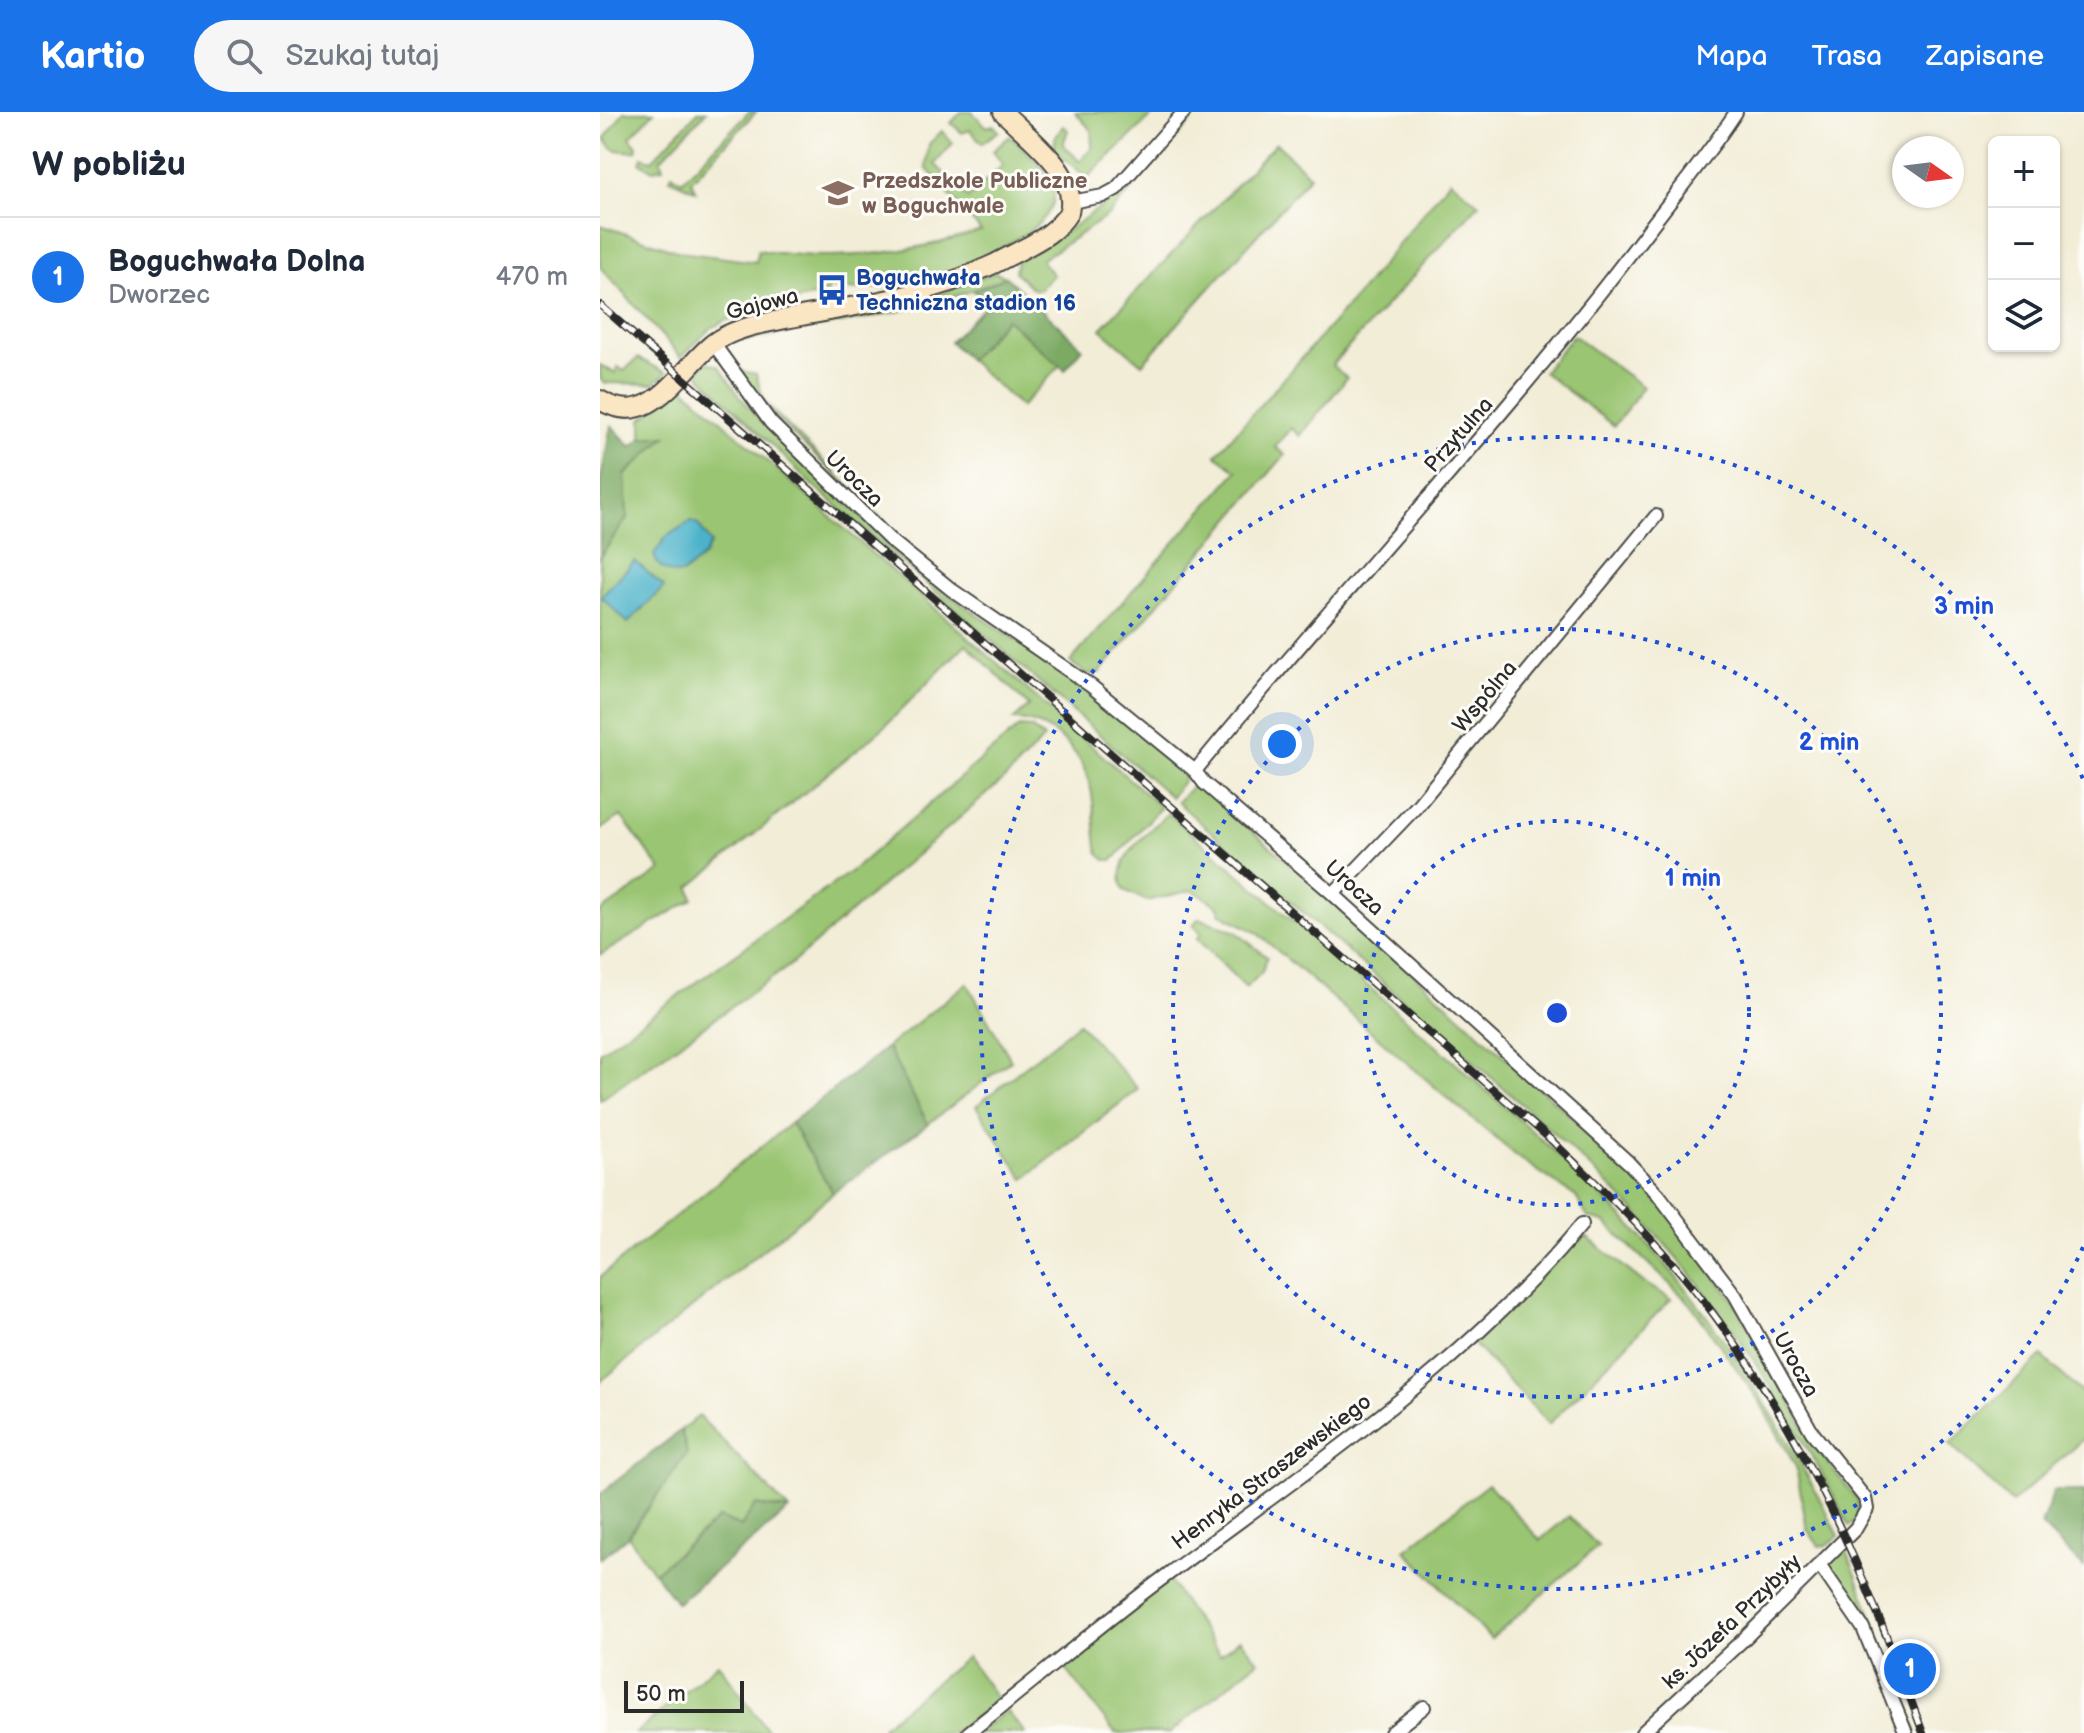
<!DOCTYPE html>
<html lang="pl">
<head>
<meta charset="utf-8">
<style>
	body { margin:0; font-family:"Balsamiq Sans",sans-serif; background:#f6f6f7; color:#1f2937 }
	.controls { position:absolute; right:24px; top:24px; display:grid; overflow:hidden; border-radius:12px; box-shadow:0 2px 6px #0004 }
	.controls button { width:72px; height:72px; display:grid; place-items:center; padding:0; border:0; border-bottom:2px solid #e0e1e3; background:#fff; color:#1f2937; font:40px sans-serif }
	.compass { position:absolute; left:1292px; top:24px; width:72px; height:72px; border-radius:50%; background:#fff; box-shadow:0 2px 6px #0004; rotate:104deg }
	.scale { position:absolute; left:24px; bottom:20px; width:120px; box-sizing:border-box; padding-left:8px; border:4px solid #2b2b2b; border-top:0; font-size:22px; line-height:28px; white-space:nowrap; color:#2b2b2b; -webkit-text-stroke:6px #fdfcf7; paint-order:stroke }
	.you { position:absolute; left:682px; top:632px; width:28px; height:28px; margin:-20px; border:6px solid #fff; border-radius:50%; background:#1a73e8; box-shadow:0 0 0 12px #1a73e833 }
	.badge { display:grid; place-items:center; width:52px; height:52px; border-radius:50%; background:#1a73e8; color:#fff; font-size:26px; font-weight:700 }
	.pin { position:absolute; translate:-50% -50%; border:4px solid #fff; box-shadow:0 2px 8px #0006 }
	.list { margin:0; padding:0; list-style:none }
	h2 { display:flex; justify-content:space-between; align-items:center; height:104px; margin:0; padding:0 32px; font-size:34px }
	h2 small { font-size:26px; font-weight:400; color:#747a83 }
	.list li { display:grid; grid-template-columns:52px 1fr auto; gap:24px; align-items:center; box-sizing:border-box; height:120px; padding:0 32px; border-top:2px solid #e0e1e3 }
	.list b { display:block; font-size:30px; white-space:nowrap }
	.list p { margin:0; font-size:26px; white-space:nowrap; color:#747a83 }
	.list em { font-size:26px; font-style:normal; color:#747a83 }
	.icon { flex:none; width:44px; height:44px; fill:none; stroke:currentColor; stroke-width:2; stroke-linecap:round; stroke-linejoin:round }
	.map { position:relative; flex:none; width:1484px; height:1621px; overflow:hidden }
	header { display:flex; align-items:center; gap:48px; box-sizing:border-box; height:112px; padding:0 40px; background:#1a73e8; color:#fff }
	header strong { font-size:38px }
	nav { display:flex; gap:44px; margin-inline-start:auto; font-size:28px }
	.search { width:560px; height:72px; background:#f6f6f7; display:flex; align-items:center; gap:20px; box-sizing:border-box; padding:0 28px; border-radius:44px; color:#747a83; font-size:30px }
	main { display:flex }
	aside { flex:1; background:#fff }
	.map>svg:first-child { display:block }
	.green { fill:#9ac572; stroke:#62784e; stroke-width:2 }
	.forest { fill:#7baa64; stroke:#536a48; stroke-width:2 }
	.water { fill:#4bb2ca; stroke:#3b6e7a; stroke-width:2 }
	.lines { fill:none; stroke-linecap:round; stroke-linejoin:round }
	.street-casing { stroke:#494845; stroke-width:16 }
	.secondary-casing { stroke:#494845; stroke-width:22 }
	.street { stroke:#fff; stroke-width:12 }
	.secondary { stroke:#fbe6c4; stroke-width:18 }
	.rail-casing { stroke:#2b2b2b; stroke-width:8 }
	.rail { stroke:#fdfcf7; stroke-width:5; stroke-dasharray:15; stroke-linecap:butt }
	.ring { fill:none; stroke:#1d4ed8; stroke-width:4; stroke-dasharray:4 8 }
	.labels { text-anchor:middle; stroke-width:6; stroke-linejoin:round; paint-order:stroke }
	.education-label { font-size:22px; font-weight:bold; fill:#785e54; stroke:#fdfcf7; text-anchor:start }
	.transit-label { font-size:22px; font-weight:bold; fill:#164399; stroke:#fdfcf7; text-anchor:start }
	.street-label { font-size:22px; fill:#2b2b2b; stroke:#fdfcf7 }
	.centre { fill:#1d4ed8; stroke:#fdfcf7; stroke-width:4 }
	.ring-label { font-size:24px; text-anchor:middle; font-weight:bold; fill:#1d4ed8; stroke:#fdfcf7; stroke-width:6; stroke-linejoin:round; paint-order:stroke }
</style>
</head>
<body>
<header>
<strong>Kartio</strong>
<div class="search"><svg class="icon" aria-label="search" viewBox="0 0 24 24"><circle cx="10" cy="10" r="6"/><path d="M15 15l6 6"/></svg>Szukaj tutaj</div>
<nav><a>Mapa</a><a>Trasa</a><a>Zapisane</a></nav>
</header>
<main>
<aside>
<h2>W pobliżu<small></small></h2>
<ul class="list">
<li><span class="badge">1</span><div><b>Boguchwała Dolna</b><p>Dworzec</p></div><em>470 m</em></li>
</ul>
</aside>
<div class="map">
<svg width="1484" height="1621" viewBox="0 0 1484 1621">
	<rect width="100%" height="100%" fill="#fdfcf7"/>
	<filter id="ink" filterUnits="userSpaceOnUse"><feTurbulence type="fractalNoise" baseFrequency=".0125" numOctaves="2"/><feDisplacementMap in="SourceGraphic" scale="16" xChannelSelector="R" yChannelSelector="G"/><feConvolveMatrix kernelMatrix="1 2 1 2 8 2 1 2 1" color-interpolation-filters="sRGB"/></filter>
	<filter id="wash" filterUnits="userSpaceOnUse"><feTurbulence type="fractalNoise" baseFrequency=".006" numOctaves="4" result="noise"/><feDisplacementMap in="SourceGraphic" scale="32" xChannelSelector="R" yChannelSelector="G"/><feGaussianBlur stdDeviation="1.8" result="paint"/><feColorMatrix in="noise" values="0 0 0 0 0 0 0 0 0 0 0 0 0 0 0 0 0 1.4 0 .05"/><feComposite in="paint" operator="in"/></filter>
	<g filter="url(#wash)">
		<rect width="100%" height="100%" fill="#f2edd7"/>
		<path class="green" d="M24,0H54L30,25L37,34L36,39C23,40 10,40 5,26Z
			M98,0H106L60,48L63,56L53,58L40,51L42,45L52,48Z
			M149,0H156L91,69L96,79L70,67L72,62L82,69Z
			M361,0H372L387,15L393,13L399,19L382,31L370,18L362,21L351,11Z
			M475,0H556L487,66L454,38L455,26L463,14L468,18L463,33L480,49L492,36L491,18Z
			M592,0H599L509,103L441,148L453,163L439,178L433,177L415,160L417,149L454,128L522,80Z
			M342,19L353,31L335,52L368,86L403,53L393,39L410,24C426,40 452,58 454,82C458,122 344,164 310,171C289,176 265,177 243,178C234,178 237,175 228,176V180L125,209L111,216L81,245L0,155V113L80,140L156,150L158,138C233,151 309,142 381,119L326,56L329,32Z
			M676,31L710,64L542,252L501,217Z
			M850,68L879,92L732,253L747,266L700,324L691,316L675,335L685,343L499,561L487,562L470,550L637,359L616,343L760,180Z
			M395,160L406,165C324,201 233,212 146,228L147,223L322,190Z
			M406,206L460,253L421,295L369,248Z
			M973,223L1043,275L1014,314L943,260Z
			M38,246L67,261L52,272L5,271L0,267V253L15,261L18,255L24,259Z
			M106,250L119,254L141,286L182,331L342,479L464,560L583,657L584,668L571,685L214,374L96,260Z
			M141,259L156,262L164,290L295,420L170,301Z
			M82,274L561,695L513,748H506L499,742C492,718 497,691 488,666C477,634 447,608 413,608L429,594L366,532L282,617L90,775L93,787L0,843V800L61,758L21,704L0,718V445L27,406L25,363L65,325L42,326V307Z
			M419,615L431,616L444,626L410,662L189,854L0,988V940L254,757Z
			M599,673L732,788L1018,1047L1065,1097L1134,1189L1215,1335L1258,1388V1407L1249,1414C1208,1333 1163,1255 1107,1183C1036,1090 946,1014 859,937C765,855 671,773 577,690L590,676Z
			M568,701C669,788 770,875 870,964C943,1029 1021,1095 1082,1172C1145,1252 1193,1334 1239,1424L1227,1433L1219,1434L1207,1417L1196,1355L1160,1290L1090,1191L1004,1110L988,1106L976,1085L918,1045L858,995L656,820L619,801L620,796L593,778L547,789L524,778C511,746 548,721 568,701Z
			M599,806L636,820L667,845L662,860L646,876L597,827L601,821L593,813Z
			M367,871L411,948L328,1012L287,935Z
			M479,911L538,977L424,1067L376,994Z
			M191,1011L233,1081L0,1270V1165Z
			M987,1125L1043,1170L1071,1187L949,1312L871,1229L972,1134Z
			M1442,1244L1484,1283V1326L1412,1391L1350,1332Z
			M99,1304L189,1398L155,1393L141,1415L119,1406L54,1461L28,1424L87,1341L81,1318Z
			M888,1372L940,1428L969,1404L998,1434L891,1527L805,1438Z
			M1245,1434L1316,1621H1311L1288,1554L1267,1511L1230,1459L1228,1451Z
			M568,1467L620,1543L640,1527L658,1549L570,1621H515L463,1553Z
			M367,1545L398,1588L353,1621H287L282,1614Z
			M118,1551L169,1621H36Z
			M407,1599L425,1621H376Z"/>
		<path class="forest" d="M406,165L483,236L465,258L406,207L369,248L350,230L388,191L374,179Z
			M11,313L31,335L42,326L66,324L25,363L27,406L0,445V371Z
			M287,935L328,1012L233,1081L191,1011Z
			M81,1318L87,1341L28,1424L0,1447V1382Z
			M1454,1379H1484V1456L1441,1413Z
			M155,1393L189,1398L77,1491L54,1461L119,1406L141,1415Z"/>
		<path class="water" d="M91,409L98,412L111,431L104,444L82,462C69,463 56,455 54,442L66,425Z
			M35,449L64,475L28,511L1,484Z"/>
	</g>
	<g filter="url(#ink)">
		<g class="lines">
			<defs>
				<path id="street" d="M471,90L503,84L516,77L584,0
					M113,231L171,311L289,427L352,478L491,574L595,659L604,671L733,782L1028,1050L1058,1082L1135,1183L1212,1320L1265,1386L1267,1397L1256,1416L1145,1526L1042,1621
					M595,659C743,477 905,308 1046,121C1076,81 1109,42 1136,0
					M733,782L817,694L1056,404
					M1219,1452L1263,1516L1306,1621
					M368,1621C435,1569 499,1513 567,1463C711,1355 867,1252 982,1112
					M791,1621L824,1595"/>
				<path id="secondary" d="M0,288C49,319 78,261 111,233C124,222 140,217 156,213C252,192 328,190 417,140C438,129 457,120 469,100C479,60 427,25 403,0"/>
			</defs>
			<use href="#street" class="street-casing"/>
			<use href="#secondary" class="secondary-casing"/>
			<use href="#street" class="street"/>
			<use href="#secondary" class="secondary"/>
			<defs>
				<path id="rail" d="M0,193L951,1028C1008,1082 1065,1137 1112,1200C1210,1330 1268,1469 1323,1621"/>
			</defs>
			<use href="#rail" class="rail-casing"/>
			<use href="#rail" class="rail"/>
		</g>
	</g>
	<g class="ring">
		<circle cx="957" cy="901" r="192"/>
		<circle cx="957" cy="901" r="384"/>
		<path d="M1483 1135A576 576 0 1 1 1483 667"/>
	</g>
	<defs>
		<symbol id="school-bare" viewBox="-9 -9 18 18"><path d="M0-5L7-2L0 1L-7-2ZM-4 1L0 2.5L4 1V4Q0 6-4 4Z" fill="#8d6e63" stroke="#fdfcf7" stroke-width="2.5" paint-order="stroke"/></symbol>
		<symbol id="bus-bare" viewBox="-9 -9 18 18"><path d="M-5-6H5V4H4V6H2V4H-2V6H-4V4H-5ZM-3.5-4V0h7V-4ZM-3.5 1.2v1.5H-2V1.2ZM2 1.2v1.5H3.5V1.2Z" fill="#1a4fb4" stroke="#fdfcf7" stroke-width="2.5" paint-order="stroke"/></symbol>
	</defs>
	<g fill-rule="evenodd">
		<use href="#school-bare" x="216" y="59" width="44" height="44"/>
		<use href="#bus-bare" x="210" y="156" width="44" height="44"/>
	</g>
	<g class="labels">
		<g class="education-label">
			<text x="262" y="76">Przedszkole Publiczne<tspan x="262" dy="25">w Boguchwale</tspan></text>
		</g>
		<g class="transit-label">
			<text x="256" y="173">Boguchwała<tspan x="256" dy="25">Techniczna stadion 16</tspan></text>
		</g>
		<g class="street-label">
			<text transform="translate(162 191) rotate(-14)" y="8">Gajowa</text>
			<text transform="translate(858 322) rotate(-49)" y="8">Przytulna</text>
			<text transform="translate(255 366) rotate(44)" y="8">Urocza</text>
			<text transform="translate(884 584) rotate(-50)" y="8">Wspólna</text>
			<text transform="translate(755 775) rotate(42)" y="8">Urocza</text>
			<text transform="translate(1197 1252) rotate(61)" y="8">Urocza</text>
			<text transform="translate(671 1359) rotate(-37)" y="8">Henryka Straszewskiego</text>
			<text transform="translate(1131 1509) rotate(-44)" y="8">ks. Józefa Przybyły</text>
		</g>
	</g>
	<circle cx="957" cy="901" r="12" class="centre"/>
	<g class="ring-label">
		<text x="1364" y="502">3 min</text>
		<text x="1229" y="638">2 min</text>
		<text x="1093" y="774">1 min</text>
	</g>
</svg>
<div class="controls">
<button>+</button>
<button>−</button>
<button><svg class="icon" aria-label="layers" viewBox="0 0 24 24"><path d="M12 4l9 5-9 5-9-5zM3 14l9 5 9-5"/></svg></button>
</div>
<svg class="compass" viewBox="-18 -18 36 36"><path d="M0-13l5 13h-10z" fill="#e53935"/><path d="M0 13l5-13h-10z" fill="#747a83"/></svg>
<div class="scale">50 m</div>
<div class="you"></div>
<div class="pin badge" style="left:1310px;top:1557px">1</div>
</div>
</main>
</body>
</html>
